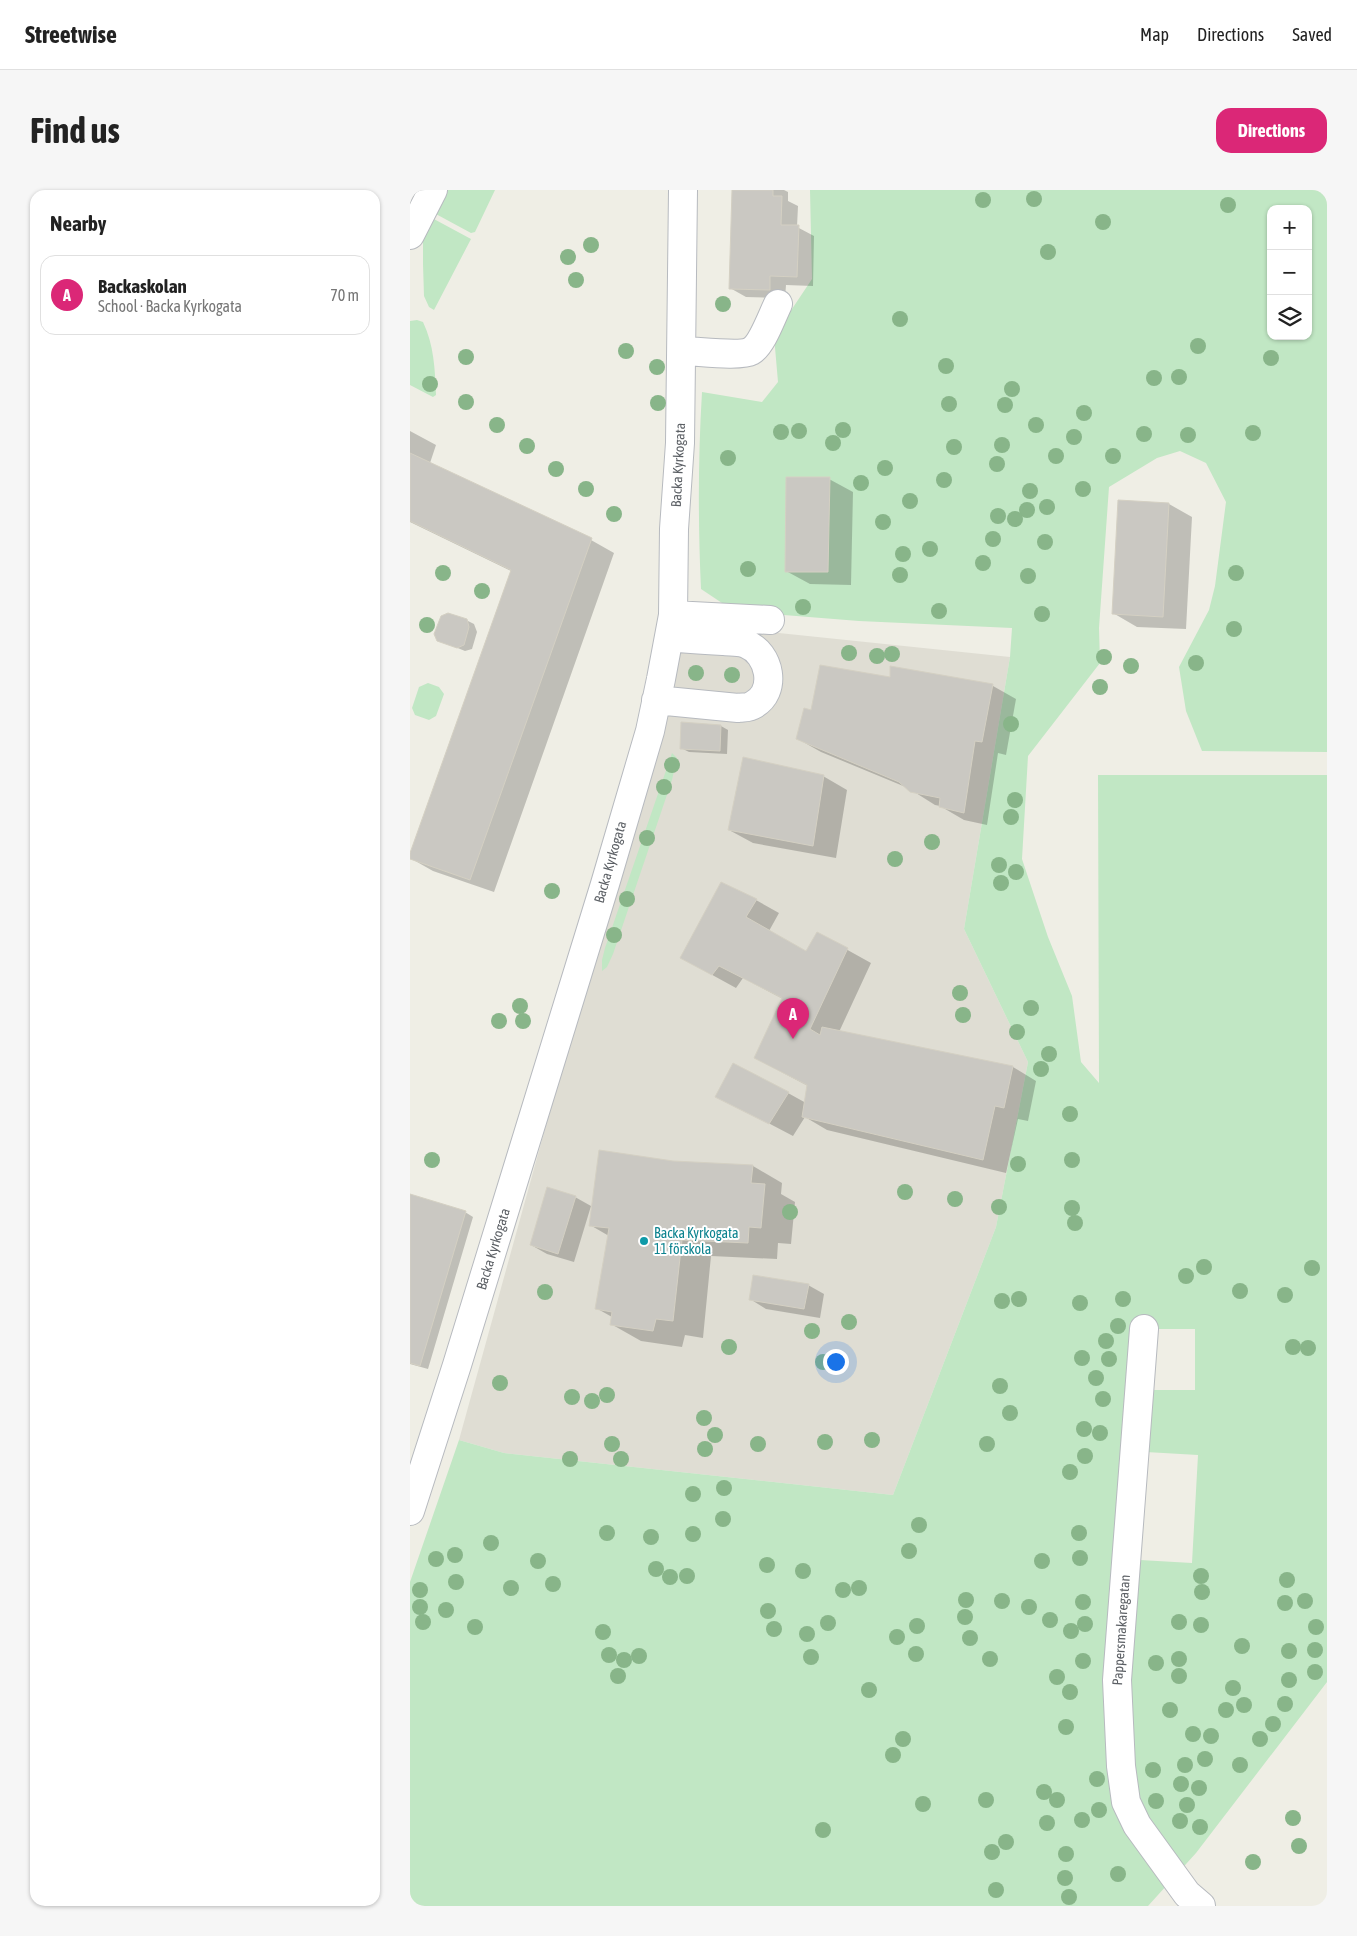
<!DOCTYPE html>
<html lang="en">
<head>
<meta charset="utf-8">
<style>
	body { margin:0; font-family:"Asap Condensed",sans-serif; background:#f6f6f6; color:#222 }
	.controls { position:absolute; right:15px; top:15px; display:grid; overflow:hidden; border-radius:10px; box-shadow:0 1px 4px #0004 }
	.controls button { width:45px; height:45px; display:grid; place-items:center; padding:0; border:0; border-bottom:1px solid #e0e0e0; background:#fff; color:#222; font:25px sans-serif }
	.you { position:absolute; left:425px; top:1171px; width:18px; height:18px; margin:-12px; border:4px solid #fff; border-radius:50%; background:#1a73e8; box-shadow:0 0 0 8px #1a73e833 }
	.badge { display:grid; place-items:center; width:32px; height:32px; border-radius:50%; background:#db2777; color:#fff; font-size:16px; font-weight:700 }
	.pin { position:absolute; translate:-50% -41px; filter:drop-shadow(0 1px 2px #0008) }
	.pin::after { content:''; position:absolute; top:26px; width:18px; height:15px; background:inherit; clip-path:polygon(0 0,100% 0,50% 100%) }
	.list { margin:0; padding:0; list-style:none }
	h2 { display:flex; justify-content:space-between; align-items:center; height:65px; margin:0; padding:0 20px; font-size:21px }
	h2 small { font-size:16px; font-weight:400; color:#767676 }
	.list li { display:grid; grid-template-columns:32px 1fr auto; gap:15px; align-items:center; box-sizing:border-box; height:80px; margin:0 10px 10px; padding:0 10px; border:1px solid #e0e0e0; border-radius:15px }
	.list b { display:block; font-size:19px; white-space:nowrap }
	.list p { margin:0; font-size:16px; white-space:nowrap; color:#767676 }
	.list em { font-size:16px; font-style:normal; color:#767676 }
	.icon { flex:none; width:28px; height:28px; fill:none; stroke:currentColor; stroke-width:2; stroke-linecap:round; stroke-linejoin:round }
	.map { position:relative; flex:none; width:917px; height:1716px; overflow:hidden; border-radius:15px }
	header { display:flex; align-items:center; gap:30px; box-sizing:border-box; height:70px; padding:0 25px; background:#fff; border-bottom:1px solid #e0e0e0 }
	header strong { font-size:24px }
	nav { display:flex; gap:28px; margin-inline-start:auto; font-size:18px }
	.intro { display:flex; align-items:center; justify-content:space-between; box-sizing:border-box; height:120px; padding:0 30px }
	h1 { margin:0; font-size:35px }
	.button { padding:12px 22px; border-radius:15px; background:#db2777; color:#fff; font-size:18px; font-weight:700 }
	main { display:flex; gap:30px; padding:0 30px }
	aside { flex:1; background:#fff; border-radius:15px; box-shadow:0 1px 4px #0004 }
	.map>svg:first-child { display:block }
	.education { fill:#dfddd3 }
	.green { fill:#c1e7c4; fill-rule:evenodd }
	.shadow { fill:#0003 }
	.building { fill:#cac8c2; stroke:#d4d0c3 }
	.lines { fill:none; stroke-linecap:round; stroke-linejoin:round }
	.minor-casing { stroke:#b7babf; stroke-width:30 }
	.minor { stroke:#fff; stroke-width:28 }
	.tree { fill:#88b589 }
	.culture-dot { fill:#0f9aa8; stroke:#fff; stroke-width:2 }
	.labels { text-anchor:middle; stroke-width:4; stroke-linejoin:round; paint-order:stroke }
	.street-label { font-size:14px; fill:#5c6065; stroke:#fff }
	.culture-label { font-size:14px; fill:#0d838f; stroke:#fff; text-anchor:start }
</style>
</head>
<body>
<header>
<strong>Streetwise</strong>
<nav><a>Map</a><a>Directions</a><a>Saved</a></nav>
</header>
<div class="intro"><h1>Find us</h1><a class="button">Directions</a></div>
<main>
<aside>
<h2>Nearby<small></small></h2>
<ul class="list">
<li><span class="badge">A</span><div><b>Backaskolan</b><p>School · Backa Kyrkogata</p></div><em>70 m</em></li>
</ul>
</aside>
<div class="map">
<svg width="917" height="1716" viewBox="0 0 917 1716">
	<rect width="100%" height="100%" fill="#efeee5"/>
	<path class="education" d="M272,433L600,467L554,739L618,872L586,1037L483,1305L94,1263L49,1250L166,827Z"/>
	<path class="green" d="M38,0H85L65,42L61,43L24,23Z
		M400,0H917V562L792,561L776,521L769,477L799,420L805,396L816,312L796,273L770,261L747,268L699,297L689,438L690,473L618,566L612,669L638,747L662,806L671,872L689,893L688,585H917V1492L786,1663L738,1716H0V1392L49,1250L94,1263L483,1305L586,1037L618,872L554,739L600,467L602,438L449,431L324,421L291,399C288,333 288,268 292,202L352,212L368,192L364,146L402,89ZM861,19H898V146H861ZM744,1139H785V1200H743ZM736,1262L788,1265L782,1373L730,1370Z
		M22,28L61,49L24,120L19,117L14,106L13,74V48Z
		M7,130L13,132C24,155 25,179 26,205L23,207L0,195V131Z
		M18,493L29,497L34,504L26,526L19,530L5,525L2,518L9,497Z
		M262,563L267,568L262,590L203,764L197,777L192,781V770L195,758Z"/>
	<path class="shadow" d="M323,0H374L378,2V11L388,16L387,37L404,46L403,96L376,95L375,108L336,107L320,98Z
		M0,241L26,255L20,273L181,350L204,363L84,702L23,681L0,668L101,381L0,332Z
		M419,289L443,302L441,395L400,394L376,381Z
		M710,311L759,314L782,327L776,439L727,437L703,423Z
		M56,430L64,434L67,442L62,459L55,461L28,450Z
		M481,478L583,496L606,509L596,565L588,563L577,635L554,630L530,616L525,615L498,598L411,562L388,549L402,521L481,489Z
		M311,536L318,540L317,564L279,562L271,558Z
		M413,586L437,600L426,668L343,653L319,640Z
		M346,710L369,723L359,741L397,763L407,743L461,773L429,842L603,877L626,891L618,931L608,929L596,983L417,940L395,927L383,946L307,906L378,903L396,913L398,896L345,868L373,809L333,788L326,798L295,781Z
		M263,973L343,976L372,993L371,1004L385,1012L381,1054L368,1053L367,1069L301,1066L293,1148L275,1145L272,1157L231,1151L201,1134L202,1127L186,1118L199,1046L180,1035Z
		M0,1006L55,1022L63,1027L18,1179L0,1174Z
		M165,1007L181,1016L164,1072L137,1064L121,1055Z
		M398,1095L414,1104L410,1128L356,1119L340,1109Z"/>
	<path class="building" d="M322,0H363V6H372L371,35H389L387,87L360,86V100L319,99Z
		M0,263L182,348L60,690L0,669V663L101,380L0,331Z
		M376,287H420L418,382H375Z
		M708,310L759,313L753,427L702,424Z
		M38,423L57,429L59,437L54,455L47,458L27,451L24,444L31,426Z
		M410,475L480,487V476L583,494L572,552L565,551L554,623L529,617L530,608L500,602L489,592L386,549L394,518L401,520Z
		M271,532L311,535L310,561L270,559Z
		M333,567L414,585L403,656L318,640Z
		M311,692L347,709L336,727L396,761L407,742L438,758L400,839L410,845L412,837L603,876L594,918L585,916L573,970L392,927L397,895L344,868L372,808L309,776L302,785L270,768Z
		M323,873L379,902L359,934L305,907Z
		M189,960L263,971L343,975L341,993L355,994L351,1038L339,1037L338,1053L272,1050L263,1131L246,1129L243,1141L200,1135L202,1122L185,1119L199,1038L179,1036Z
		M137,997L166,1006L148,1064L120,1055Z
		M0,1004L56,1021L10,1176L0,1173Z
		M343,1085L399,1094L394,1119L339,1110Z"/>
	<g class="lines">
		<defs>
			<path id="minor" d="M0,45L23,0
				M272,161C286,161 330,167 341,161C352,155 362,126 368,114
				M263,425L360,430
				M246,510L328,518C333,517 339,518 343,515C368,502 360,463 336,454C329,451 320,452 313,451C295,450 277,449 259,447
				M734,1139L707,1490L711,1576L716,1612L727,1635L777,1704L791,1716
				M0,1321L47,1175L195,694L240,541L251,489L263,425L264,339L270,253L273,0"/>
		</defs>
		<use href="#minor" class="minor-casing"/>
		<use href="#minor" class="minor"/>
	</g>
	<g class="tree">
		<circle cx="624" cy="9" r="8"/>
		<circle cx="573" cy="10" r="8"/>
		<circle cx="818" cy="15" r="8"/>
		<circle cx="693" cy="32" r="8"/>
		<circle cx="181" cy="55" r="8"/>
		<circle cx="638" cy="62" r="8"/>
		<circle cx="158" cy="67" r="8"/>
		<circle cx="166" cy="90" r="8"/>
		<circle cx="313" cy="114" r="8"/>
		<circle cx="490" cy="129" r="8"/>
		<circle cx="788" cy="156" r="8"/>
		<circle cx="216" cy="161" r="8"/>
		<circle cx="56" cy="167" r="8"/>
		<circle cx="861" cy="168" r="8"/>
		<circle cx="536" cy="176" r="8"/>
		<circle cx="247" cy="177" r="8"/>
		<circle cx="769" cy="187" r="8"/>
		<circle cx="744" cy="188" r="8"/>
		<circle cx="20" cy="194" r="8"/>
		<circle cx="602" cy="199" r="8"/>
		<circle cx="56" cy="212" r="8"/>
		<circle cx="248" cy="213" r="8"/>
		<circle cx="539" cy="214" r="8"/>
		<circle cx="595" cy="215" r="8"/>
		<circle cx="674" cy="223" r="8"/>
		<circle cx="87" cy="235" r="8"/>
		<circle cx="626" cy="235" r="8"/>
		<circle cx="433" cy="240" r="8"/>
		<circle cx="389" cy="241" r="8"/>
		<circle cx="371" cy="242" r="8"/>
		<circle cx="843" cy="243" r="8"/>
		<circle cx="734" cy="244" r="8"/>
		<circle cx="778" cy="245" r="8"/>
		<circle cx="664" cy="247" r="8"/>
		<circle cx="423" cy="253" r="8"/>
		<circle cx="592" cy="255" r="8"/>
		<circle cx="117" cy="256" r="8"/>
		<circle cx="544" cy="257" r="8"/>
		<circle cx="646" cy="266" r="8"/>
		<circle cx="703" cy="266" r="8"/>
		<circle cx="318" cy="268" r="8"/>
		<circle cx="587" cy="274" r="8"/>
		<circle cx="475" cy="278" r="8"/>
		<circle cx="146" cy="279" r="8"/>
		<circle cx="534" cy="290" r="8"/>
		<circle cx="451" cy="293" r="8"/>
		<circle cx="176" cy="299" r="8"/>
		<circle cx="673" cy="299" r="8"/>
		<circle cx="620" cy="301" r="8"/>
		<circle cx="500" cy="311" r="8"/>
		<circle cx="637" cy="317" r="8"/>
		<circle cx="617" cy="320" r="8"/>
		<circle cx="204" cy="324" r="8"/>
		<circle cx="588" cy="326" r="8"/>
		<circle cx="605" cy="329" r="8"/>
		<circle cx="473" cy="332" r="8"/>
		<circle cx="583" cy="349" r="8"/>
		<circle cx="635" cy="352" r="8"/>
		<circle cx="520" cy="359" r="8"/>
		<circle cx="493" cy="364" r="8"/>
		<circle cx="573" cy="373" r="8"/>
		<circle cx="338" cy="379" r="8"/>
		<circle cx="33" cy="383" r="8"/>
		<circle cx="826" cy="383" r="8"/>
		<circle cx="490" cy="385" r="8"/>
		<circle cx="618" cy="386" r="8"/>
		<circle cx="72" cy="401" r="8"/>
		<circle cx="393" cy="417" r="8"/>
		<circle cx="529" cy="421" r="8"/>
		<circle cx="632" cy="424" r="8"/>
		<circle cx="17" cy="435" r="8"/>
		<circle cx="824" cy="439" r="8"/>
		<circle cx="439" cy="463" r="8"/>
		<circle cx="482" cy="464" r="8"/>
		<circle cx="467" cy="466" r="8"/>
		<circle cx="694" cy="467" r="8"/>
		<circle cx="786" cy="473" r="8"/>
		<circle cx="721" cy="476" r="8"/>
		<circle cx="286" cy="483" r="8"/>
		<circle cx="322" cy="485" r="8"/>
		<circle cx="690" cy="497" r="8"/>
		<circle cx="601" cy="534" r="8"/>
		<circle cx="262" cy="575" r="8"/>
		<circle cx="254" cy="597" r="8"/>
		<circle cx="605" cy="610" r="8"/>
		<circle cx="601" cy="627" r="8"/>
		<circle cx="237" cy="648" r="8"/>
		<circle cx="522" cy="652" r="8"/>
		<circle cx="485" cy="669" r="8"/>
		<circle cx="589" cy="675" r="8"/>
		<circle cx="606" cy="682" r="8"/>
		<circle cx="591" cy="693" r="8"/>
		<circle cx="142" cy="701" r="8"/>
		<circle cx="217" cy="709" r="8"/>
		<circle cx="204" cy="745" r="8"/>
		<circle cx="550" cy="803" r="8"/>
		<circle cx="110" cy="816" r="8"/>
		<circle cx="621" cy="818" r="8"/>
		<circle cx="553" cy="825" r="8"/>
		<circle cx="89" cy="831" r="8"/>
		<circle cx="113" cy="831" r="8"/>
		<circle cx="607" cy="842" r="8"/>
		<circle cx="639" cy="864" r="8"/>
		<circle cx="631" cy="879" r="8"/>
		<circle cx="660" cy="924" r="8"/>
		<circle cx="22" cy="970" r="8"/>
		<circle cx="662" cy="970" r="8"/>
		<circle cx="608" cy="974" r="8"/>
		<circle cx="495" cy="1002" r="8"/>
		<circle cx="545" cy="1009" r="8"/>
		<circle cx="589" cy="1017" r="8"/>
		<circle cx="662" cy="1018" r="8"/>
		<circle cx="380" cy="1022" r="8"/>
		<circle cx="665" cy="1033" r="8"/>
		<circle cx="794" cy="1077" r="8"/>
		<circle cx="902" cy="1078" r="8"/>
		<circle cx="776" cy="1086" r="8"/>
		<circle cx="830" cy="1101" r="8"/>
		<circle cx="135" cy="1102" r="8"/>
		<circle cx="875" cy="1105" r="8"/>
		<circle cx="609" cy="1109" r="8"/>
		<circle cx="713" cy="1109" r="8"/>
		<circle cx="592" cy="1111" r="8"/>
		<circle cx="670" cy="1113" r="8"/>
		<circle cx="439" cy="1132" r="8"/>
		<circle cx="708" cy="1136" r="8"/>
		<circle cx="402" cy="1141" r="8"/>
		<circle cx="696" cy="1151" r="8"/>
		<circle cx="319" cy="1157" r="8"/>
		<circle cx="883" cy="1157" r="8"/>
		<circle cx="898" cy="1158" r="8"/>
		<circle cx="672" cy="1168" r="8"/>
		<circle cx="699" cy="1169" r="8"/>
		<circle cx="413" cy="1172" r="8"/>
		<circle cx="686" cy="1188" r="8"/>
		<circle cx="90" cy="1193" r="8"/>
		<circle cx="590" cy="1196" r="8"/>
		<circle cx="197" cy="1205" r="8"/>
		<circle cx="162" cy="1207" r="8"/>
		<circle cx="693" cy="1209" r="8"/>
		<circle cx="182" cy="1211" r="8"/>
		<circle cx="600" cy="1223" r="8"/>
		<circle cx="294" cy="1228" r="8"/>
		<circle cx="674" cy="1239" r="8"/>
		<circle cx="690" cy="1243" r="8"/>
		<circle cx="305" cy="1245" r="8"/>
		<circle cx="462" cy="1250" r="8"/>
		<circle cx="415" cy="1252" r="8"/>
		<circle cx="202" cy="1254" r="8"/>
		<circle cx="348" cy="1254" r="8"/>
		<circle cx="577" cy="1254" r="8"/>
		<circle cx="295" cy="1259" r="8"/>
		<circle cx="675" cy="1266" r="8"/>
		<circle cx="160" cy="1269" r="8"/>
		<circle cx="211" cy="1269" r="8"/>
		<circle cx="660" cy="1282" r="8"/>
		<circle cx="314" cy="1298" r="8"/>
		<circle cx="283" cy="1304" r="8"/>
		<circle cx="313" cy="1329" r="8"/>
		<circle cx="509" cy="1335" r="8"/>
		<circle cx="197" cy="1343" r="8"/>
		<circle cx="669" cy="1343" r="8"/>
		<circle cx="283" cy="1344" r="8"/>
		<circle cx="241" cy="1347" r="8"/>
		<circle cx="81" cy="1353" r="8"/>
		<circle cx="499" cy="1361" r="8"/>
		<circle cx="45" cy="1365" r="8"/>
		<circle cx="670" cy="1368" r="8"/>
		<circle cx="26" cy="1369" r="8"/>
		<circle cx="128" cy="1371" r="8"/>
		<circle cx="632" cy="1371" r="8"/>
		<circle cx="357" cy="1375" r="8"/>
		<circle cx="246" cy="1379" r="8"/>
		<circle cx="393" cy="1381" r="8"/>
		<circle cx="277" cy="1386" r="8"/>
		<circle cx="791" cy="1386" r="8"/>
		<circle cx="260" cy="1387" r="8"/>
		<circle cx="877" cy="1390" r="8"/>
		<circle cx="46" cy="1392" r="8"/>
		<circle cx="143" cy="1394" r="8"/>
		<circle cx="101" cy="1398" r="8"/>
		<circle cx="449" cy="1398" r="8"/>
		<circle cx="10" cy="1400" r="8"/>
		<circle cx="433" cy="1400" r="8"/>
		<circle cx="792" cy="1402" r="8"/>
		<circle cx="556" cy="1410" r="8"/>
		<circle cx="592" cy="1411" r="8"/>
		<circle cx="895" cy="1411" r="8"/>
		<circle cx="673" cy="1412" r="8"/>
		<circle cx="875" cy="1413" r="8"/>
		<circle cx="10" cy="1417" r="8"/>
		<circle cx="619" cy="1417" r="8"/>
		<circle cx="36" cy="1420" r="8"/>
		<circle cx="358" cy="1421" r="8"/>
		<circle cx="555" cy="1427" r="8"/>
		<circle cx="640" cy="1430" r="8"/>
		<circle cx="13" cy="1432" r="8"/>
		<circle cx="769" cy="1432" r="8"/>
		<circle cx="418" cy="1433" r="8"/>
		<circle cx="675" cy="1434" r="8"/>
		<circle cx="791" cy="1435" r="8"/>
		<circle cx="507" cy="1436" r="8"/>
		<circle cx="65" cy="1437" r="8"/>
		<circle cx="906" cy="1437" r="8"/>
		<circle cx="364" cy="1439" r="8"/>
		<circle cx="661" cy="1441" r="8"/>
		<circle cx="193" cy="1442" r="8"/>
		<circle cx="397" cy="1444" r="8"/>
		<circle cx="487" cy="1447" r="8"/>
		<circle cx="560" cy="1448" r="8"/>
		<circle cx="832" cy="1456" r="8"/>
		<circle cx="905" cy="1460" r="8"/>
		<circle cx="879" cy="1461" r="8"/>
		<circle cx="506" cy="1464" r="8"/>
		<circle cx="199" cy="1465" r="8"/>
		<circle cx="229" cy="1466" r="8"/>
		<circle cx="401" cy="1467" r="8"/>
		<circle cx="580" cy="1469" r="8"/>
		<circle cx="769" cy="1469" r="8"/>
		<circle cx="214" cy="1470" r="8"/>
		<circle cx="673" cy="1471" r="8"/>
		<circle cx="746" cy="1473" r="8"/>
		<circle cx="905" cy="1482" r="8"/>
		<circle cx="208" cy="1486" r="8"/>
		<circle cx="769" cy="1486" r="8"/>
		<circle cx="647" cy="1487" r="8"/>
		<circle cx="879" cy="1490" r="8"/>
		<circle cx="823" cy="1498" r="8"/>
		<circle cx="459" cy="1500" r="8"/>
		<circle cx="660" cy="1502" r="8"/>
		<circle cx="875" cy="1514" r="8"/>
		<circle cx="834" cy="1515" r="8"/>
		<circle cx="760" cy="1520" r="8"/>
		<circle cx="816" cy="1520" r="8"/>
		<circle cx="863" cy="1534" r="8"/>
		<circle cx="656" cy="1537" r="8"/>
		<circle cx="783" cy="1544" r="8"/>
		<circle cx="801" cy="1546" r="8"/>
		<circle cx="493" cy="1549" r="8"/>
		<circle cx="850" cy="1549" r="8"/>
		<circle cx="483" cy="1565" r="8"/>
		<circle cx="795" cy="1569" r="8"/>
		<circle cx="775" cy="1575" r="8"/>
		<circle cx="830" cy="1575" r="8"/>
		<circle cx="743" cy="1580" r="8"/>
		<circle cx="687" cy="1589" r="8"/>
		<circle cx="771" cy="1594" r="8"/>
		<circle cx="789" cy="1598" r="8"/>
		<circle cx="634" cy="1602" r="8"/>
		<circle cx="576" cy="1610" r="8"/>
		<circle cx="647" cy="1610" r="8"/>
		<circle cx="746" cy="1611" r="8"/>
		<circle cx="513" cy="1614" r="8"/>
		<circle cx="777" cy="1615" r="8"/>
		<circle cx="689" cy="1620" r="8"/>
		<circle cx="883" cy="1628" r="8"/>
		<circle cx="672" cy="1630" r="8"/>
		<circle cx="770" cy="1631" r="8"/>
		<circle cx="637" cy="1633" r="8"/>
		<circle cx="790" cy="1637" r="8"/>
		<circle cx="413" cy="1640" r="8"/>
		<circle cx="596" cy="1652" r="8"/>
		<circle cx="889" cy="1656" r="8"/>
		<circle cx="582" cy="1662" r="8"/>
		<circle cx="656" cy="1664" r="8"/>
		<circle cx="843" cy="1672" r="8"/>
		<circle cx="708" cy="1684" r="8"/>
		<circle cx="655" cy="1688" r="8"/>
		<circle cx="586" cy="1700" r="8"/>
		<circle cx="659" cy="1707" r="8"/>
	</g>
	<circle class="culture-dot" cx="234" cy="1051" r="5"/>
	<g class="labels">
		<g class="street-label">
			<text transform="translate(268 275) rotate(-87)" y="5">Backa Kyrkogata</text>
			<text transform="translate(200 672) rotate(-74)" y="5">Backa Kyrkogata</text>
			<text transform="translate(83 1059) rotate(-73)" y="5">Backa Kyrkogata</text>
			<text transform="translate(711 1440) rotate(-86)" y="5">Pappersmakaregatan</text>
		</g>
		<g class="culture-label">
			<text x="244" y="1048">Backa Kyrkogata<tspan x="244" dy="16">11 förskola</tspan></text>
		</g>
	</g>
</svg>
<div class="controls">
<button>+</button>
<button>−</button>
<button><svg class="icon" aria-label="layers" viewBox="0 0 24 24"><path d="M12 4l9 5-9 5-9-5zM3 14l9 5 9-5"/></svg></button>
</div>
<div class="you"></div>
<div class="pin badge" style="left:383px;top:849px">A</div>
</div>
</main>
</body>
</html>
